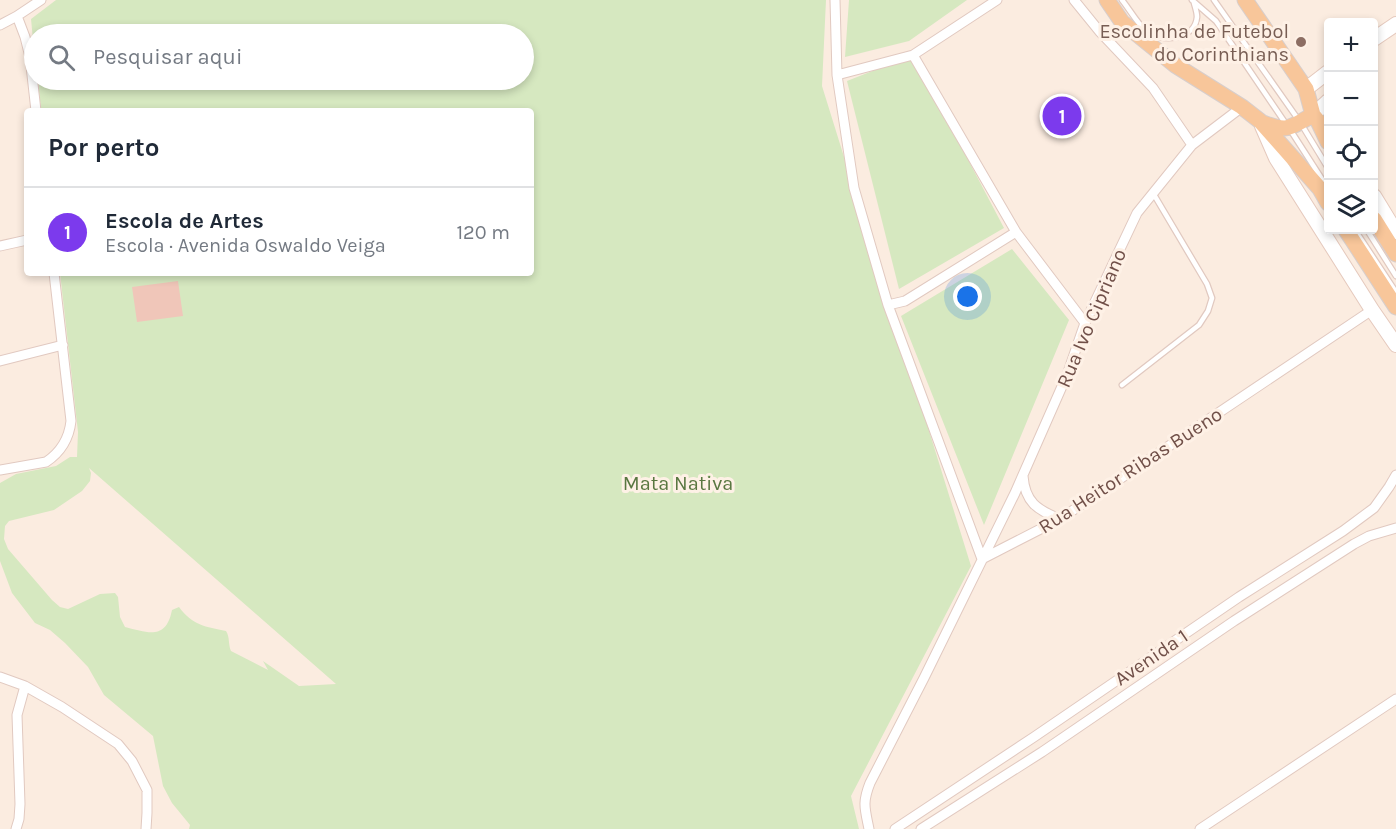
<!DOCTYPE html>
<html lang="pt">
<head>
<meta charset="utf-8">
<style>
	body { margin:0; font-family:Karla,sans-serif; background:#f2f2f3; color:#1f2937 }
	.controls { position:absolute; right:18px; top:18px; display:grid; overflow:hidden; border-radius:6px; box-shadow:0 3px 9px #0003 }
	.controls button { width:54px; height:54px; display:grid; place-items:center; padding:0; border:0; border-bottom:2px solid #e0e1e3; background:#fff; color:#1f2937; font:30px sans-serif }
	.you { position:absolute; left:968px; top:297px; width:21px; height:21px; margin:-15px; border:4px solid #fff; border-radius:50%; background:#1a73e8; box-shadow:0 0 0 9px #1a73e833 }
	.badge { display:grid; place-items:center; width:39px; height:39px; border-radius:50%; background:#7c3aed; color:#fff; font-size:20px; font-weight:700 }
	.pin { position:absolute; translate:-50% -50%; border:3px solid #fff; box-shadow:0 2px 6px #0006 }
	.list { margin:0; padding:0; list-style:none }
	h2 { display:flex; justify-content:space-between; align-items:center; height:78px; margin:0; padding:0 24px; font-size:26px }
	h2 small { font-size:20px; font-weight:400; color:#747a83 }
	.list li { display:grid; grid-template-columns:39px 1fr auto; gap:18px; align-items:center; box-sizing:border-box; height:90px; padding:0 24px; border-top:2px solid #e0e1e3 }
	.list b { display:block; font-size:22px; white-space:nowrap }
	.list p { margin:0; font-size:20px; white-space:nowrap; color:#747a83 }
	.list em { font-size:20px; font-style:normal; color:#747a83 }
	.icon { flex:none; width:33px; height:33px; fill:none; stroke:currentColor; stroke-width:2; stroke-linecap:round; stroke-linejoin:round }
	.map { position:relative; flex:none; width:1396px; height:829px; overflow:hidden }
	.search { position:absolute; background:#fff; box-shadow:0 3px 9px #0003; left:24px; top:24px; width:510px; height:66px; display:flex; align-items:center; gap:15px; box-sizing:border-box; padding:0 21px; border-radius:33px; color:#747a83; font-size:22px }
	.panel { position:absolute; background:#fff; box-shadow:0 3px 9px #0003; left:24px; top:108px; width:510px; height:168px; border-radius:6px }
	.map>svg:first-child { display:block }
	.green { fill:#d6e8c0; fill-rule:evenodd }
	.building { fill:#f0c6b9 }
	.lines { fill:none; stroke-linecap:round; stroke-linejoin:round }
	.lane-casing { stroke:#e1c9c0; stroke-width:7 }
	.street-casing { stroke:#e1c9c0; stroke-width:11 }
	.secondary-casing { stroke:#e5c9bd; stroke-width:16 }
	.primary-casing { stroke:#d7cecc; stroke-width:17 }
	.lane { stroke:#fff; stroke-width:4.5 }
	.street { stroke:#fff; stroke-width:9 }
	.secondary { stroke:#fff; stroke-width:14 }
	.primary { stroke:#f8c69a; stroke-width:15 }
	.education-dot { fill:#8d6e63; stroke:#fef1e6; stroke-width:2 }
	.labels { text-anchor:middle; stroke-width:6; stroke-linejoin:round; paint-order:stroke }
	.education-label { font-size:20px; fill:#785e54; stroke:#fef1e6; text-anchor:end }
	.street-label { font-size:20px; fill:#715049; stroke:#fef1e6 }
	.park-label { font-size:20px; fill:#597741; stroke:#fef1e6 }
</style>
</head>
<body>
<div class="map">
<svg width="1396" height="829" viewBox="0 0 1396 829">
	<rect width="100%" height="100%" fill="#fbece0"/>
	<path class="green" d="M56,0H826L822,86L971,566L851,796L859,829H189L190,825L172,803L163,786L153,736L104,695L88,667L65,643L50,630L35,623L12,593L0,561V483L16,474L56,466L70,457H77L78,432L60,273H531V111H41L38,80H524V34H34V50L31,19ZM89,468L336,684L299,686L263,661L268,670L231,651C228,644 230,637 226,631C206,627 192,625 179,607L172,610C166,640 149,633 125,627L120,617L118,597L115,593L100,594L68,609L60,607L52,600L8,549L4,539L5,526L9,521L54,510L82,491L90,481L91,473Z
		M849,0H967L909,41L845,57Z
		M913,55L1004,228L899,289L847,81Z
		M1012,249L1069,320L984,525L901,316Z"/>
	<path class="building" d="M178,281L183,316L137,322L132,287Z"/>
	<g class="lines">
		<defs>
			<path id="lane" d="M1122,0C1130,10 1137,23 1146,31C1161,43 1195,40 1197,17C1197,12 1195,7 1194,3
				M1192,0L1216,21L1286,124
				M1214,0L1300,122L1328,168
				M1291,131L1327,187
				M1355,230L1396,292
				M1367,230L1396,276
				M1122,385L1199,325L1208,311L1212,298L1207,284L1153,193"/>
			<path id="street" d="M835,0L837,75L854,188L888,305L982,559
				M1074,0L1100,32L1153,88L1192,145
				M17,16L25,37L30,57L36,111
				M0,25L17,16L41,0
				M913,55L1016,232L1085,323
				M837,75L913,55L997,0
				M0,246L27,240
				M888,305L905,301L1016,232
				M0,361L63,345
				M0,470L46,462C61,452 69,439 71,421L54,273
				M1023,476C1025,502 1037,510 1060,519
				M982,559L1060,519L1372,310
				M0,677L25,686L62,707L118,744L132,761L147,790V813L146,829
				M16,829L19,819L20,804L17,715L25,686
				M869,829C865,809 862,803 870,783L924,678L1015,493L1067,375L1085,323L1137,213L1192,145L1242,107
				M895,829L1034,737L1239,597L1343,531L1374,508L1389,487L1396,475
				M921,829L1042,752L1234,621L1354,544L1369,536L1396,528
				M1200,829L1396,699"/>
			<path id="secondary" d="M1374,39L1396,24
				M1306,89L1328,72
				M1313,115L1328,101
				M1262,126L1276,158L1372,310L1396,345
				M1374,196L1396,232"/>
			<path id="primary" d="M1107,0L1122,22L1175,65L1242,107L1260,121L1299,165L1320,189L1328,203
				M1245,0L1306,89L1313,115L1318,121L1328,142
				M1263,123C1289,133 1290,127 1313,115
				M1374,219L1396,254
				M1346,230L1396,307"/>
		</defs>
		<use href="#lane" class="lane-casing"/>
		<use href="#street" class="street-casing"/>
		<use href="#secondary" class="secondary-casing"/>
		<use href="#primary" class="primary-casing"/>
		<use href="#lane" class="lane"/>
		<use href="#street" class="street"/>
		<use href="#secondary" class="secondary"/>
		<use href="#primary" class="primary"/>
	</g>
	<circle class="education-dot" cx="1301" cy="42" r="6"/>
	<g class="labels">
		<g class="education-label">
			<text x="1289" y="38">Escolinha de Futebol<tspan x="1289" dy="23">do Corinthians</tspan></text>
		</g>
		<g class="street-label">
			<text transform="translate(1091 318) rotate(-67)" y="7">Rua Ivo Cipriano</text>
			<text transform="translate(1130 470) rotate(-33)" y="7">Rua Heitor Ribas Bueno</text>
			<text transform="translate(1151 657) rotate(-34)" y="7">Avenida 1</text>
		</g>
		<g class="park-label">
			<text x="678" y="490">Mata Nativa</text>
		</g>
	</g>
</svg>
<div class="controls">
<button>+</button>
<button>−</button>
<button><svg class="icon" aria-label="locate" viewBox="0 0 24 24"><circle cx="12" cy="12" r="6"/><path d="M12 2v4M12 18v4M2 12h4M18 12h4"/></svg></button>
<button><svg class="icon" aria-label="layers" viewBox="0 0 24 24"><path d="M12 4l9 5-9 5-9-5zM3 14l9 5 9-5"/></svg></button>
</div>
<div class="you"></div>
<div class="pin badge" style="left:1062px;top:116px">1</div>
<div class="search"><svg class="icon" aria-label="search" viewBox="0 0 24 24"><circle cx="10" cy="10" r="6"/><path d="M15 15l6 6"/></svg>Pesquisar aqui</div>
<section class="panel">
<h2>Por perto<small></small></h2>
<ul class="list">
<li><span class="badge">1</span><div><b>Escola de Artes</b><p>Escola · Avenida Oswaldo Veiga</p></div><em>120 m</em></li>
</ul>
</section>
</div>
</body>
</html>
